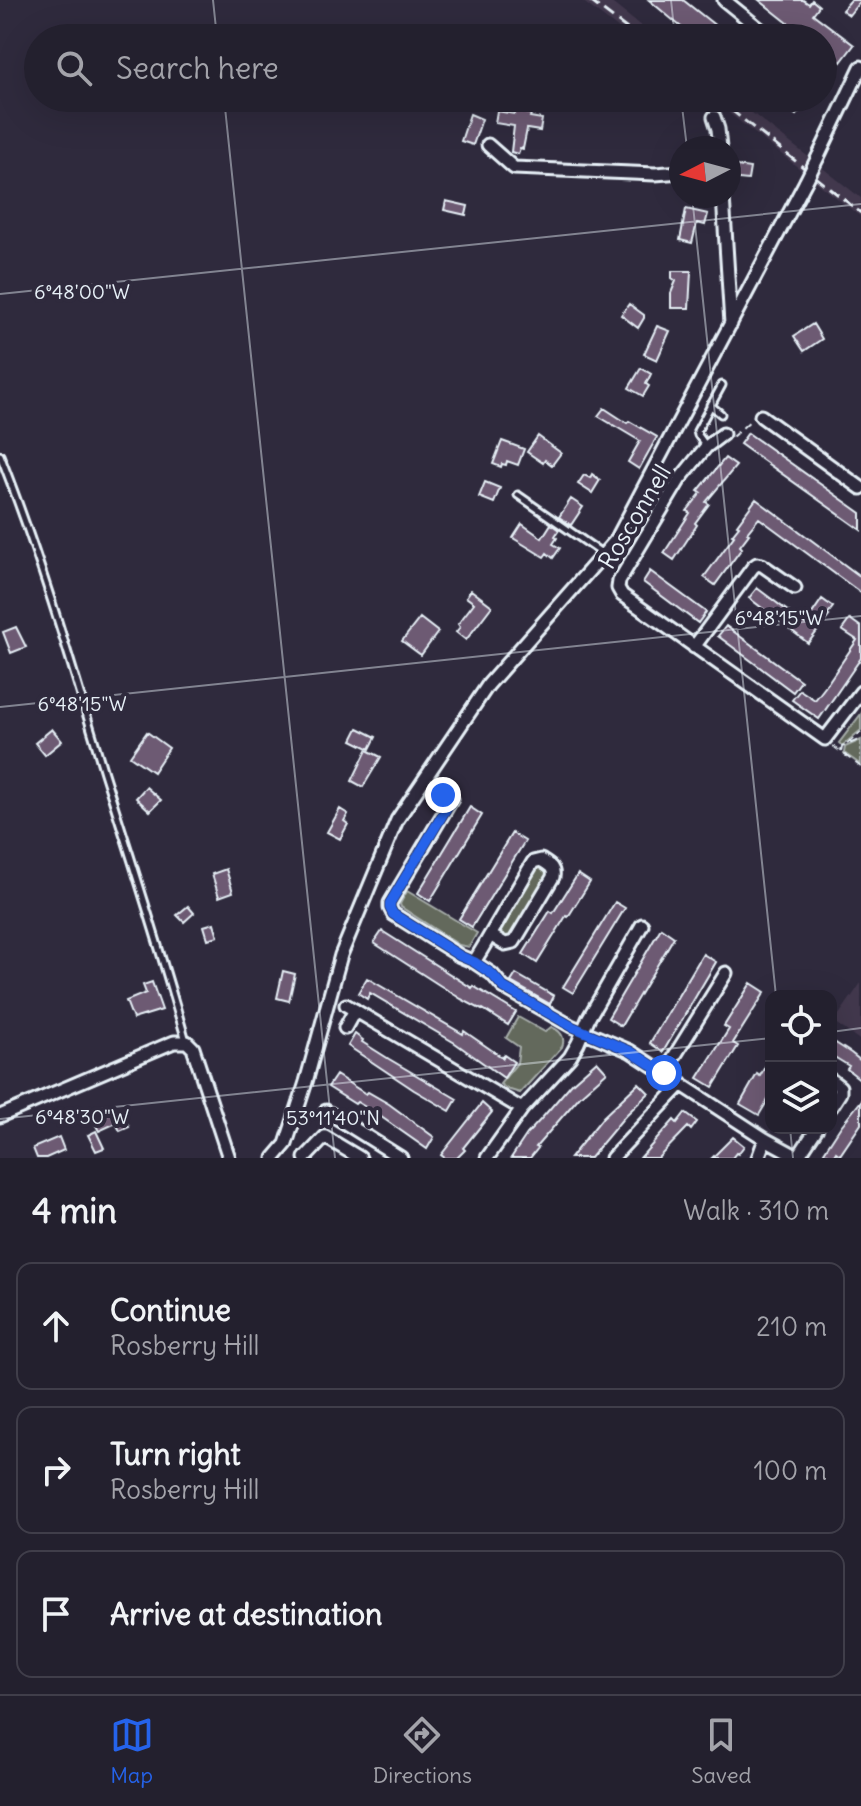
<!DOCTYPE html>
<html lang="en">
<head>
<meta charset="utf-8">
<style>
	body { margin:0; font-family:Delius,sans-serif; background:#2b2836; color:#f1f3f6 }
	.controls { position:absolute; right:24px; bottom:24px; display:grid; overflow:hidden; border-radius:16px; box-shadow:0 8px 32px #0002 }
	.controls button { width:72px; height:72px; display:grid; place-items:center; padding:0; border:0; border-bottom:2px solid #403e4a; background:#23202e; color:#f1f3f6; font:40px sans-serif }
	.compass { position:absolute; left:669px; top:136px; width:72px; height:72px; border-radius:50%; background:#23202e; box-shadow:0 8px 32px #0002; rotate:264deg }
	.stop { position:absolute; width:24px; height:24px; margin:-18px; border:6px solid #2563eb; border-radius:50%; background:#fff }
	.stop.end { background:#2563eb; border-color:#fff; box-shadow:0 2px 8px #0008 }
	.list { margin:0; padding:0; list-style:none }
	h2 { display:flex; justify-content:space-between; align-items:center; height:104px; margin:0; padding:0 32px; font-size:34px }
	h2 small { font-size:26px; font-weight:400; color:#a3a3aa }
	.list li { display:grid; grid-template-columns:52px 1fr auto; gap:24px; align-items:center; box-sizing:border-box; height:128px; margin:0 16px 16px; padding:0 16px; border:2px solid #403e4a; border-radius:16px }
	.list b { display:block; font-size:30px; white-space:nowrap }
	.list p { margin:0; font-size:26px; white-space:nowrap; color:#a3a3aa }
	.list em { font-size:26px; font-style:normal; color:#a3a3aa }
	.icon { flex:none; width:44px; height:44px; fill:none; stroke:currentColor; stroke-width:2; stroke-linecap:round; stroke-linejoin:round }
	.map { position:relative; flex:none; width:861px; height:1158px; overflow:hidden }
	.search { position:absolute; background:#23202e; box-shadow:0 8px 32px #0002; left:24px; right:24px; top:24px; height:88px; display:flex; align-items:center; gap:20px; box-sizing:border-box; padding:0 28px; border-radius:44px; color:#a3a3aa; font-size:30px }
	.sheet { height:536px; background:#23202e }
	nav { display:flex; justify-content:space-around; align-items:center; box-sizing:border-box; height:112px; border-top:2px solid #403e4a; background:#23202e; font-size:22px; color:#a3a3aa }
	nav a { display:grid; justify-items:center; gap:4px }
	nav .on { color:#2563eb }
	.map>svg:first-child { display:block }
	.built { fill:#42384d }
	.green { fill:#64695c; stroke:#a6adaa; stroke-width:2 }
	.building { fill:#6d5a73; stroke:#e8f1f8; stroke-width:2 }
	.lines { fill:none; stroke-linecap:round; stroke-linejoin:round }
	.lane-casing { stroke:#e8f1f8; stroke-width:11 }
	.street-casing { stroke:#e8f1f8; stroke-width:17 }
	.path { stroke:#e8f1f8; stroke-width:2; stroke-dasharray:8 6; stroke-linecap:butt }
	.lane { stroke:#2f2a3d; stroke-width:5 }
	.street { stroke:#2f2a3d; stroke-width:11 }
	.rail { stroke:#e8f1f8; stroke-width:3; stroke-dasharray:12 6; stroke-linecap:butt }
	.street-bridge-casing { stroke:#e8f1f8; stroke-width:17; stroke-linecap:butt }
	.street-bridge { stroke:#2f2a3d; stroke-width:11 }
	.route { stroke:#2563eb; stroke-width:10 }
	.ticks { fill:none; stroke:#e8f1f8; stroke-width:2; stroke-opacity:0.45 }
	.labels { text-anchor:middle; stroke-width:8; stroke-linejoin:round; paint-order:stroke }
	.street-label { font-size:24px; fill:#e8f1f8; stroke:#2f2a3d }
	.ticks-label { font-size:20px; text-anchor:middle; fill:#e8f1f8; stroke:#2f2a3d; stroke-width:8; stroke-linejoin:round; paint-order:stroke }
</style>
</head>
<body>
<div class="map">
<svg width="861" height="1158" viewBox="0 0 861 1158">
	<rect width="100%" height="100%" fill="#2f2a3d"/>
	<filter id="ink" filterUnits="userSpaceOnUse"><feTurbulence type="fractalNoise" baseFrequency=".0125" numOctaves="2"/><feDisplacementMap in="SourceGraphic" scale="16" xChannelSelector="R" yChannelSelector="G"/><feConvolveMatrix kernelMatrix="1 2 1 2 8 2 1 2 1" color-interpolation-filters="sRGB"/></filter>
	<g filter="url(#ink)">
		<path class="built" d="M581,0H608L656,38H631Z
			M703,98H733L861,198V217L715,102L709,103Z
			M861,983V1041L834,1022Z"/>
		<path class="green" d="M861,714V730L842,746L839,743Z
			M861,740V765L844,753L845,747Z
			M541,866L547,869V876L512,937L505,940L499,936L498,933L535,867Z
			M407,891L477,933L469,947L459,945L401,907L400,904Z
			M518,1017L545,1032L551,1027C560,1030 566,1037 562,1047L520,1093L507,1089L500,1084L517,1063L519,1047L506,1038Z"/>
		<path class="building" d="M649,0H683L731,38H680L686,31Z
			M759,0H803L809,4L812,0L819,6L813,14L854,45L841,62L823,48V38H807Z
			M851,0H861L849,15L842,10Z
			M776,98H811L796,115Z
			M497,111L515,114L516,111L531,114L530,117L542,119L540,131L527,129L523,149L520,148L518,154L511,152L514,126L495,123Z
			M470,114L482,119L473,145L461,141Z
			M730,165L750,168L748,180L729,178Z
			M446,201L468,206L466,215L444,210Z
			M686,209L708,214L705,225L697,223L692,243L680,240Z
			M672,271H691L689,308H671V293L676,281L672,278Z
			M629,304L644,315V318L638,328L621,315Z
			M813,324L822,339L804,351L794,336Z
			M657,326L670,331L657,360L644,354Z
			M641,368L651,374L646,384L649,386L643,396L629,388Z
			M604,408L627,423L629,421L657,437L639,469L628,462L640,441L598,416Z
			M748,433L861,513V530L740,444Z
			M538,436L561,453L552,465L545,460L543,463L527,452Z
			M502,441L524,449L518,465L507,461L506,465L502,464L501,467L493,464Z
			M725,458L736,466L706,502L709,504L695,523L697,525L674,560L664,553L690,513L687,511L701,493L698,491Z
			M592,474L600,480L592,493L578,484L584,475L590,478Z
			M485,482L500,488L494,503L479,497Z
			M571,499L583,507L571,525L559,517Z
			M756,499L861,577V593L759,518L747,533L749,534L740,546L742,548L715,585L704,577L734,536L732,535L739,526L737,525Z
			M522,524L542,538L551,524L559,530L555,536L557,538L553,544L560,548L553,558L547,553L544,557L513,538Z
			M650,571L706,612L698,623L643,582Z
			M757,588L805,624L822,599L833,607L827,615L829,616L808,643L749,598Z
			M471,590L492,606L466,640L456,632L460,627L458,624L474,603L466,597Z
			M420,618L438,632L421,655L402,641Z
			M850,619L861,627V658L819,719L792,700L800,690L815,700L825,687L857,640L842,630Z
			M726,626L801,681L793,692L718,636Z
			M16,627L26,647L11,653L3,632Z
			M358,728L376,737L370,749L352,740Z
			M52,729L62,741L45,755L35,743Z
			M147,732L169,748L153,772L130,756Z
			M367,750L381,757L363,787L352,781Z
			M146,787L161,800L150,811L136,798Z
			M470,807L482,815L430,901L418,893Z
			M340,809L348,814L344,821L348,824L340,839L327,832Z
			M512,833L525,841L472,927L459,919Z
			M226,869L233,892L219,897L212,874Z
			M578,874L590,882L568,917L566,916L537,963L523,954L550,911L553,913Z
			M615,902L625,908L573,993L563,987Z
			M188,906L194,913L184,922L177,915Z
			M214,923L218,936L208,939L204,926Z
			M661,928L674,937L621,1026L608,1018Z
			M382,931L472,988L473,986L516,1012L508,1025L483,1009L482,1010L461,999L374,943Z
			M703,954L716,962L663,1052L650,1043Z
			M283,971L295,974L289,1001L277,998Z
			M516,974L554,996L550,1004L511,982Z
			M367,978L463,1034L464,1031L503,1058L504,1055L514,1062L504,1078L455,1043L370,993L367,999L358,993Z
			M152,982L162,1010L133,1019L126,1001L146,993L143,985Z
			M751,983L765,992L733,1043L738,1046L713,1087L698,1078L729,1029L724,1026Z
			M355,1034L363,1040L362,1042L389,1059L457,1099L450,1111L414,1090L348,1046Z
			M831,1040L851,1053L861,1061V1080L847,1069L849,1066L831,1055Z
			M597,1061L607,1072L580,1096L536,1147L538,1148L530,1158H511L527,1134L542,1118L572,1083Z
			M766,1065L771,1068V1095L759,1115L740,1104L757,1074L760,1076Z
			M336,1075L366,1094L368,1092L389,1104L434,1137L427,1149L377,1114L357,1102L355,1104L328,1087Z
			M639,1083L649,1093L625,1116L590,1158H570L603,1117Z
			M861,1101V1124L840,1155L836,1152L833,1157L824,1152L841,1126Z
			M482,1103L492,1112L463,1148L465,1150L457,1158H445L441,1155Z
			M120,1108L129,1127L120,1131L116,1123L99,1131L93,1120Z
			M685,1113L697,1122L691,1130L688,1127L658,1158H640L674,1120L677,1123Z
			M96,1131L104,1148L96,1151L88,1135Z
			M59,1137L64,1150L46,1158H37L33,1148Z
			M733,1137L744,1146L738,1154L736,1153L732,1158H712Z"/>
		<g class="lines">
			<defs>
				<path id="lane" d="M710,405L721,414
					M706,446L698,435L697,431L722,385
					M0,455C41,559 72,666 104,773C132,862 161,951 186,1041
					M518,495L603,554"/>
				<path id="street" d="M724,0L771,38
					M714,117L718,129L720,148
					M488,145L514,168L655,174L681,172
					M818,157L861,67
					M723,196L731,324
					M761,416L861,488
					M723,434L706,447L680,479L619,581L618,588L622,595L825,739L861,692
					M694,647L753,567L757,564L762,565L795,588
					M443,795L452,799L390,903V908L393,914L460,956L474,962L492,974L503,987L571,1026L630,1051L765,1139L800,1158
					M474,962L482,949L533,862L541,860C548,865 555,867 553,877L514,942L505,944L490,935
					M346,1005L522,1109
					M345,1028L355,1010
					M664,1073L726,973
					M831,1080L840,1087V1093L831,1107
					M326,1111L401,1158
					M0,1116L162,1047L174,1042H187L193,1048L229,1158
					M798,1157L817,1128
					M274,1158L286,1144L306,1082L341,955L397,820L488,685L616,540L806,181
					M305,1158L325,1137L360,1158
					M487,1158L522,1109L570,1057L578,1043L588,1019L642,925
					M612,1158L682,1084
					M758,1158L765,1139"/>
			</defs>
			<use href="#lane" class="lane-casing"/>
			<use href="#street" class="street-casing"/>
			<path class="path" d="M732,437L751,420
				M847,744L861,732
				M833,746L861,767
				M841,752L842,747L861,739"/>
			<use href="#lane" class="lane"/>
			<use href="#street" class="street"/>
			<path class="rail" d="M589,0L639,38
				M716,98L861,213"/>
			<defs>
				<path id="street-bridge" d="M806,181L818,157"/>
			</defs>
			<use href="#street-bridge" class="street-bridge-casing"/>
			<use href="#street-bridge" class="street-bridge"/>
		</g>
	</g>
	<g class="lines" filter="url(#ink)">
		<path class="route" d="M443,795L452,799L390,903V908L393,914L460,956L474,962L492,974L503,987L571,1026L630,1051L664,1073"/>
	</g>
	<path class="ticks" d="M213,0L217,38M671,0L675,38M224,98L335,1158M681,98L687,148M692,196L776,996M0,294L861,204M0,707L861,616M831,1032L861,1028M0,1119L771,1038M790,1128L793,1158"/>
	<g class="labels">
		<g class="street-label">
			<text transform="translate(635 517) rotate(-59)" y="8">Rosconnell</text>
		</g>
	</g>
	<g class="ticks-label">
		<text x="82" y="299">6°48'00"W</text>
		<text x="779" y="625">6°48'15"W</text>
		<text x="82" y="711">6°48'15"W</text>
		<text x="82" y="1124">6°48'30"W</text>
		<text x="333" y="1125">53°11'40"N</text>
	</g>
</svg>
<div class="controls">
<button><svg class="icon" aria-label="locate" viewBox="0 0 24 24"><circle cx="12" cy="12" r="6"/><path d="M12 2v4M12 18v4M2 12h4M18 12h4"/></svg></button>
<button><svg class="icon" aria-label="layers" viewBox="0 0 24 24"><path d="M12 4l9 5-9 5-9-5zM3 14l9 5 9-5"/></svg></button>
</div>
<svg class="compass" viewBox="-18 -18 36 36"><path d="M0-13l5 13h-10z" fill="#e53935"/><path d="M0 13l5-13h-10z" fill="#a3a3aa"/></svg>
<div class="stop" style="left:664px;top:1073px"></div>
<div class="stop end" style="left:443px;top:795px"></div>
<div class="search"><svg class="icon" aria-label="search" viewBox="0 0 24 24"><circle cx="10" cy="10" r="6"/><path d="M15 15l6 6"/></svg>Search here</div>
</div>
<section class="sheet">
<h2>4 min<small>Walk · 310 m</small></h2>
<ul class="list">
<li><svg class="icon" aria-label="ahead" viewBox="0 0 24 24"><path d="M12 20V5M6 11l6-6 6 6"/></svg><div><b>Continue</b><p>Rosberry Hill</p></div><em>210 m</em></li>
<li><svg class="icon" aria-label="right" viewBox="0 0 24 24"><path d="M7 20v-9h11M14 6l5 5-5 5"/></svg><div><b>Turn right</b><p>Rosberry Hill</p></div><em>100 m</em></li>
<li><svg class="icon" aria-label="arrive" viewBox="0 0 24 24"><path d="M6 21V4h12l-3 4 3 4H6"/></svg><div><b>Arrive at destination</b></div></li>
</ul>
</section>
<nav>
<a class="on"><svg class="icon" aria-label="map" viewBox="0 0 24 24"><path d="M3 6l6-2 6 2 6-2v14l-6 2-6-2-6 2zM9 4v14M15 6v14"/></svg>Map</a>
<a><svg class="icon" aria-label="directions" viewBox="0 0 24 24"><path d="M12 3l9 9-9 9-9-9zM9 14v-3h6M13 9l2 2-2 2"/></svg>Directions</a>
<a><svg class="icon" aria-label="saved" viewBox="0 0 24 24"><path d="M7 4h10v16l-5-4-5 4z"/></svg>Saved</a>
</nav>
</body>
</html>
